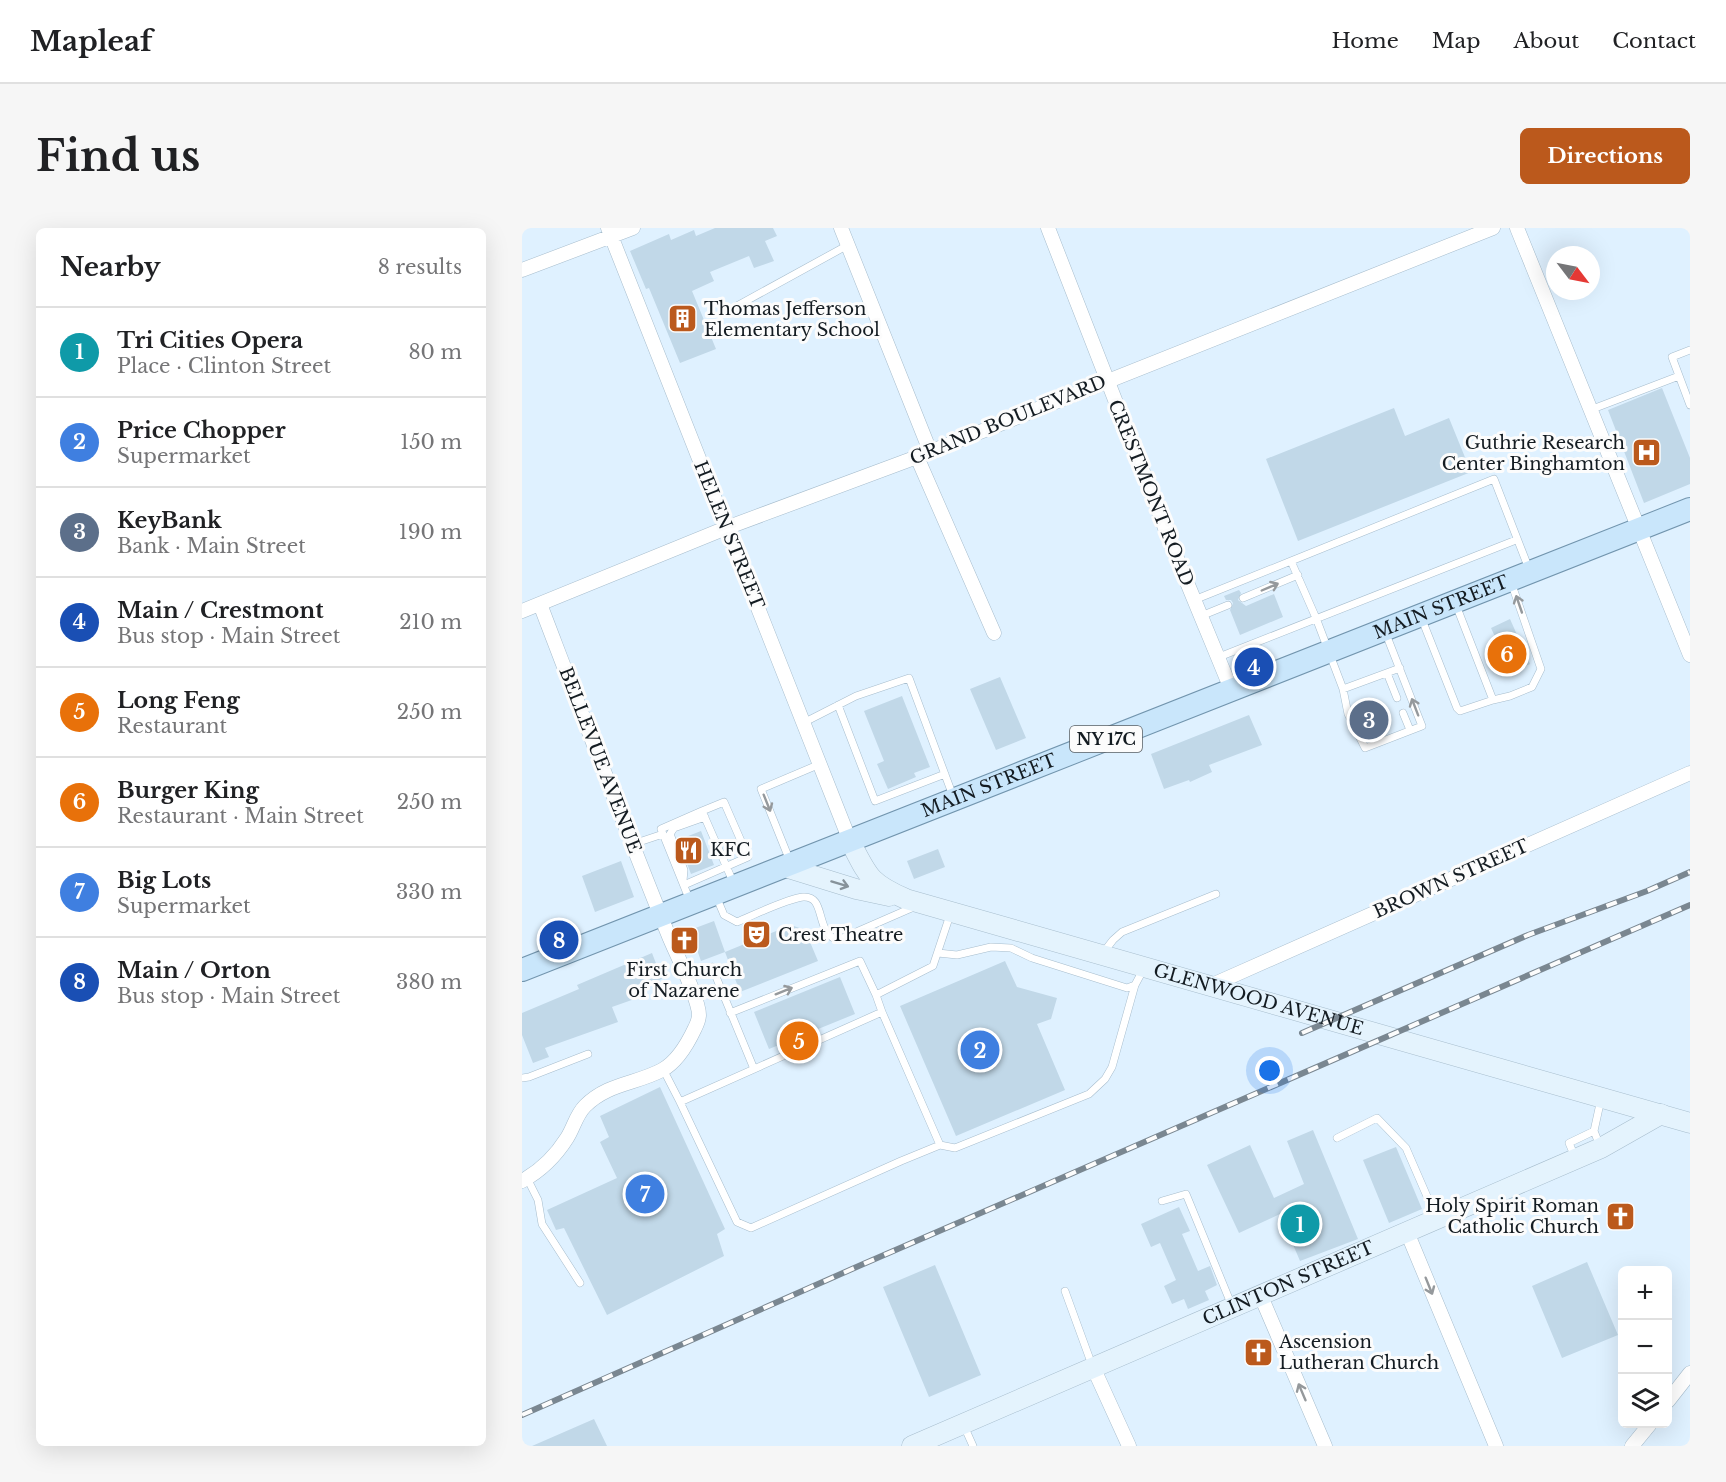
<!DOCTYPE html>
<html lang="en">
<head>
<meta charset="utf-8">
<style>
	body { margin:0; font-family:"Libre Baskerville",serif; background:#f6f6f6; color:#202124 }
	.controls { position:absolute; right:18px; bottom:18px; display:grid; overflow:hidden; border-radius:9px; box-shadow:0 6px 24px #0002 }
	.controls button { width:54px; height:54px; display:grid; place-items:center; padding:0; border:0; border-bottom:2px solid #e0e0e0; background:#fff; color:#202124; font:30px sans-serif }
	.compass { position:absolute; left:1024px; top:18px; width:54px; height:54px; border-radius:50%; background:#fff; box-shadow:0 6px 24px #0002; rotate:122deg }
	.you { position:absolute; left:748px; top:843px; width:21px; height:21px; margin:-15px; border:4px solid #fff; border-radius:50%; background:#1a73e8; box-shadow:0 0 0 9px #1a73e833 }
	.badge { display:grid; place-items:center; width:39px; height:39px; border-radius:50%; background:#bb591c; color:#fff; font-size:20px; font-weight:700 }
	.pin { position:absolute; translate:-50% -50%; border:3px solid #fff; box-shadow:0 2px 6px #0006 }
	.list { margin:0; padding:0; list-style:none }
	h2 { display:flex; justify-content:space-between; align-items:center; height:78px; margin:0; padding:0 24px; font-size:26px }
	h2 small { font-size:20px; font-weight:400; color:#757577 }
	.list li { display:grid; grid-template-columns:39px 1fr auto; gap:18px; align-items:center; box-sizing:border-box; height:90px; padding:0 24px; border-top:2px solid #e0e0e0 }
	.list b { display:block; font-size:22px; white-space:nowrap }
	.list p { margin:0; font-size:20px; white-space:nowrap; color:#757577 }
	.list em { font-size:20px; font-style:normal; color:#757577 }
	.icon { flex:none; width:33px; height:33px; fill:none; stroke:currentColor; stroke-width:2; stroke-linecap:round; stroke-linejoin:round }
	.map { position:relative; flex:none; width:1168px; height:1218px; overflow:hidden; border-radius:9px }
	header { display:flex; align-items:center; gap:36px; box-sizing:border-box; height:84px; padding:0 30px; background:#fff; border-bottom:2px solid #e0e0e0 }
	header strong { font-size:28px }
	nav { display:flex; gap:33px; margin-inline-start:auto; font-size:21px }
	.intro { display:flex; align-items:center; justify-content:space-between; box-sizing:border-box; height:144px; padding:0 36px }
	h1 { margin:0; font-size:42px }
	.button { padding:15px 27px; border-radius:9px; background:#bb591c; color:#fff; font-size:21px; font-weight:700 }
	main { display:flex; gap:36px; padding:0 36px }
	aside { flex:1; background:#fff; border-radius:9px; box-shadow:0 6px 24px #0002 }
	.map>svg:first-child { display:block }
	.building { fill:#c1d8e8 }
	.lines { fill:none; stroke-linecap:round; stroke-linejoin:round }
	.lane-casing { stroke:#a7bdcd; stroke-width:8 }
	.street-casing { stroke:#a7bdcd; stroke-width:15 }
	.secondary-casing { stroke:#a7bdcd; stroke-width:21 }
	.primary-casing { stroke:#7295ae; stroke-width:24 }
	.lane { stroke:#fff; stroke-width:7 }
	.street { stroke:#fff; stroke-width:14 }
	.secondary { stroke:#e4f3fd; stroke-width:20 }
	.primary { stroke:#c9e6fb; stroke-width:22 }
	.rail-casing { stroke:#7a8791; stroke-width:6 }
	.rail { stroke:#fcfcfc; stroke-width:4; stroke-dasharray:11; stroke-linecap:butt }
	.oneway { stroke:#95999c }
	.oneway2 { stroke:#86929a }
	.labels { text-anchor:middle; stroke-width:6; stroke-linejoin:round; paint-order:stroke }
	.shield { fill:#fcfcfc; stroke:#5a5f63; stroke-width:1.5 }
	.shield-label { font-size:16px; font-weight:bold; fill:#141c22 }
	.poi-label { font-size:18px; fill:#141c22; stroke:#fcfcfc; text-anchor:start }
	.street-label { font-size:18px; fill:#141c22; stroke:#fcfcfc }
</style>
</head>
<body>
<header>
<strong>Mapleaf</strong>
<nav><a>Home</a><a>Map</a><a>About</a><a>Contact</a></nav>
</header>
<div class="intro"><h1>Find us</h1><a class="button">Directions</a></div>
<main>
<aside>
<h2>Nearby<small>8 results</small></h2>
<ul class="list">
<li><span class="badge" style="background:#0f9aa8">1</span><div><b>Tri Cities Opera</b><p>Place · Clinton Street</p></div><em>80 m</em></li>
<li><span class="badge" style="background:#3f7fe0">2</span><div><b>Price Chopper</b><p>Supermarket</p></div><em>150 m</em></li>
<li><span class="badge" style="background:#5c6f8a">3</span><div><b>KeyBank</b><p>Bank · Main Street</p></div><em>190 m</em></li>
<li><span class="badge" style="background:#1a4fb4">4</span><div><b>Main / Crestmont</b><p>Bus stop · Main Street</p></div><em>210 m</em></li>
<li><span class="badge" style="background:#e8710a">5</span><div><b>Long Feng</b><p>Restaurant</p></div><em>250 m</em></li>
<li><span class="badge" style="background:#e8710a">6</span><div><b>Burger King</b><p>Restaurant · Main Street</p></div><em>250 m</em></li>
<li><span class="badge" style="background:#3f7fe0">7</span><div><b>Big Lots</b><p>Supermarket</p></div><em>330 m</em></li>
<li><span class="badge" style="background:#1a4fb4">8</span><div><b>Main / Orton</b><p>Bus stop · Main Street</p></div><em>380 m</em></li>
</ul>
</aside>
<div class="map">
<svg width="1168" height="1218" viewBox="0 0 1168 1218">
	<rect width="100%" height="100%" fill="#dff1ff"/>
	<path class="building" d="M193,0H251L255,8L243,13L252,33L232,40L227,28L188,44L192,53L170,63L194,121L158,135L127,60L124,61L108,23L147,6L149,12L172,2L174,8Z
		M1140,160L1168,230V256L1122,275L1086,182Z
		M872,180L883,208L927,190L949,244L776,313L744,231Z
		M717,362L719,365L716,372L724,378L752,366L761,389L718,407L708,382L711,375L709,372H704L702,368Z
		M988,391L1008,436L995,442L992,437L987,439L969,400Z
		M478,449L504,510L474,522L448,461Z
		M380,468L408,539L392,545L394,549L366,561L355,536L362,533L342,483Z
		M727,487L740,517L687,537L690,544L668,554L667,552L642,561L629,526Z
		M179,603L192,637L169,646L156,612Z
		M416,621L423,639L392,651L385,633Z
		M99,633L112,669L73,684L60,648Z
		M192,693L203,724L179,733L168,702Z
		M269,697L283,702L296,733L218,764L203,724Z
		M130,725L140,751L118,760L121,768L90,779L96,794L23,820L27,829L11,835L0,807V785L57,761L55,757Z
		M483,733L495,759L535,770L529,791L515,796L543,862L434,908L378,778Z
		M318,749L333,786L247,821L232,784Z
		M138,859L203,1001L195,1006L202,1028L85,1087L42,1000L34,1002L25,982L95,950L78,914L87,909L78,888Z
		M791,902L836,1011L778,1033L758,986L717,1005L685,937L728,917L752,970L782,956L765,913Z
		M874,919L900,981L867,995L841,932Z
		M657,979L668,1003L660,1006L676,1043L688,1038L695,1057L683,1063L687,1072L666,1081L662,1071L650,1076L642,1058L654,1052L638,1015L629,1019L619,996Z
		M1065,1034L1096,1107L1040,1130L1010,1058Z
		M413,1037L459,1147L407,1169L361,1059Z
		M72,1191L85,1218H10Z"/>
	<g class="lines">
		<defs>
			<path id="lane" d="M202,85L326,17
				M1168,122L1150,129L1168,177
				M1068,182L1157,148
				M769,333L972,251L1007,341
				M721,370L776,347
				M672,372L769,333L794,390L821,461L826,486L843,520L900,498L864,406
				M679,388L706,377
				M899,389L935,480L938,483L971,472L934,377
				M697,429L994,312
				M865,445L875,470
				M821,461L878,440
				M971,472L988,468L1010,459L1019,441L989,354
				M316,477L353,573L423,546
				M881,485L888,502
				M281,495L334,468L387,450L431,568
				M111,616L141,606
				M268,633L239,561L298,536
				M161,653L162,642L148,606L152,600L183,589
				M162,657L226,629L202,574L180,583
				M194,668L202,687L215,694C232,687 264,671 281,669C305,667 292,705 316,712L394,678
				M168,673L139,601L180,583L212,656
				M416,725L435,727L469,719L489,720L510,730L605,760L613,757L621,742
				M581,725L591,712L600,704L694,666
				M190,739L232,841
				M360,784L418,917
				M208,785L338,733L354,767
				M141,841L158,874L360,784L354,767L411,738L428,687
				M0,850L7,849L66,826
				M158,874L215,994L229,1000L379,933L418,917L433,920L567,866L583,851L590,839L613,757
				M815,910L855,890L884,920L914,989
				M1078,918L1072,903L1079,871
				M1053,929L1047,915L1072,903
				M5,950L16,972L20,996L58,1055
				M640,973L664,966L710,1078
				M543,1063L570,1137
				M442,1198L451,1218"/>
			<path id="street" d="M86,0L328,613
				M319,0L408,223
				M526,0L650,318L709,461
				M995,0L1168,427
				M0,42L111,0
				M395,229L472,405
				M0,383L204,300L395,229L971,0
				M690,757L1168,545
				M0,953C20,942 33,929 45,910C52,899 54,887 63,878C86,855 114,856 140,842C155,834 166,815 173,800C175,796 177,790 177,787C177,770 153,724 146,706C102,597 60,486 18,376
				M885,1004L974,1218
				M738,1066L803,1218
				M571,1139L607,1218
				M1146,1173L1168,1145
				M1110,1218L1128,1196"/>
			<g id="secondary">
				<path id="s1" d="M328,613C346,648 347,655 384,671L1168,895"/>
				<path d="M263,639L334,661L367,668"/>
				<path id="s2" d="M390,1218L1079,920L1139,886"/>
			</g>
			<g id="primary">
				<path id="s3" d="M0,742L1168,281"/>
			</g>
		</defs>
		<use href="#lane" class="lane-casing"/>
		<use href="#street" class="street-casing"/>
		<use href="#secondary" class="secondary-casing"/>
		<use href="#primary" class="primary-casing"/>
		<use href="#lane" class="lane"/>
		<use href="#street" class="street"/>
		<use href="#secondary" class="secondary"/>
		<use href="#primary" class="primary"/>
		<defs>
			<path id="rail" d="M780,805L1006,707L1125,663L1168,644
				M0,1187L339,1037L1168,677"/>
		</defs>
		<use href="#rail" class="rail-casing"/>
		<use href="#rail" class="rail"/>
	</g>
	<defs><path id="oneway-shaft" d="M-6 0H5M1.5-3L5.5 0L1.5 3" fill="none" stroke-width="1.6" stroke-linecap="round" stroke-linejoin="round" transform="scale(1.5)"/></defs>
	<g class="oneway">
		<use href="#oneway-shaft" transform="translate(748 359) rotate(-23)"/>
		<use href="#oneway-shaft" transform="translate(997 376) rotate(-109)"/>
		<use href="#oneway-shaft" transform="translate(893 479) rotate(-111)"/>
		<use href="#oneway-shaft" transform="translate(245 575) rotate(68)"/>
		<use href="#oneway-shaft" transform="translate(262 763) rotate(-22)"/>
		<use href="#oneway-shaft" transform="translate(907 1058) rotate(68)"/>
		<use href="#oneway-shaft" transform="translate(780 1164) rotate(-113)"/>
	</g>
	<use class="oneway2" href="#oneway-shaft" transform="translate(318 656) rotate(17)"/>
	<defs>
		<symbol id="building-square" viewBox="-11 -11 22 22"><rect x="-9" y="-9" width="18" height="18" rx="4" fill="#bb591c" stroke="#fcfcfc"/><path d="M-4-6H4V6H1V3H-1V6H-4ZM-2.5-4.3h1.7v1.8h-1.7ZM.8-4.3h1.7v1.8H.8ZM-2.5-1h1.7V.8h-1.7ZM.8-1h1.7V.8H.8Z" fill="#fff"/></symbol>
		<symbol id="hospital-square" viewBox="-11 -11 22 22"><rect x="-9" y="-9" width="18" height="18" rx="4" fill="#bb591c" stroke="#fcfcfc"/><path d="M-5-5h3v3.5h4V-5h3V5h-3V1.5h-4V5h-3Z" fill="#fff"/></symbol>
		<symbol id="restaurant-square" viewBox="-11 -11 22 22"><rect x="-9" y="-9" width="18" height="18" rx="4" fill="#bb591c" stroke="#fcfcfc"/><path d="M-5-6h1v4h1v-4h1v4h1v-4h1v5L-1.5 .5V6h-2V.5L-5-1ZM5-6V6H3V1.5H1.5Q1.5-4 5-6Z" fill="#fff"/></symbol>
		<symbol id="theatre-square" viewBox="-11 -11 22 22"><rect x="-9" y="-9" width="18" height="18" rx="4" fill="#bb591c" stroke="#fcfcfc"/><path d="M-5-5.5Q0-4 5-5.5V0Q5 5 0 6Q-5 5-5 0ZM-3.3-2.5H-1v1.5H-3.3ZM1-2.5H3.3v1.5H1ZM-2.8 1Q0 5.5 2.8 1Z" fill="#fff"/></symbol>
		<symbol id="church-square" viewBox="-11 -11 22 22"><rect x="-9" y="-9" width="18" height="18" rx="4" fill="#bb591c" stroke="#fcfcfc"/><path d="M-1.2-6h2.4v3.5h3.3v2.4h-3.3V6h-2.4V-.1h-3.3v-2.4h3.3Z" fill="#fff"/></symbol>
	</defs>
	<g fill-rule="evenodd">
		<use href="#building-square" x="144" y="74" width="33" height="33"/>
		<use href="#hospital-square" x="1108" y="208" width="33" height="33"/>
		<use href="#restaurant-square" x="150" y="606" width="33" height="33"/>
		<use href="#theatre-square" x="218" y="690" width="33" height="33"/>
		<use href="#church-square" x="146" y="696" width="33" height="33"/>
		<use href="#church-square" x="1082" y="972" width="33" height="33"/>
		<use href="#church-square" x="720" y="1108" width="33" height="33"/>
	</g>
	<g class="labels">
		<rect class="shield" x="548" y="498" width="72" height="26" rx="4.5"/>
		<g class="shield-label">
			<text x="584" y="517">NY 17C</text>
		</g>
		<g class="poi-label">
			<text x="182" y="87">Thomas Jefferson<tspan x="182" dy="21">Elementary School</tspan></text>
			<text x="1103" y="221" text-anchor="end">Guthrie Research<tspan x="1103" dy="21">Center Binghamton</tspan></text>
			<text x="188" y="628">KFC</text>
			<text x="256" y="713">Crest Theatre</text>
			<text x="162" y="748" text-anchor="middle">First Church<tspan x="162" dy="21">of Nazarene</tspan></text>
			<text x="1077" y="984" text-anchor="end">Holy Spirit Roman<tspan x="1077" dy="21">Catholic Church</tspan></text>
			<text x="757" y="1120">Ascension<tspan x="757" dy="21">Lutheran Church</tspan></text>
		</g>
		<g class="street-label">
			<text transform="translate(486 192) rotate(-22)" y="6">GRAND BOULEVARD</text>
			<text transform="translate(629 265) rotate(68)" y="6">CRESTMONT ROAD</text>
			<text transform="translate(207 307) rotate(68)" y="6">HELEN STREET</text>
			<text dy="6" stroke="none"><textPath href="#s3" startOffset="988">MAIN STREET</textPath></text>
			<text transform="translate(78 532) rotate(69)" y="6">BELLEVUE AVENUE</text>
			<text dy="6" stroke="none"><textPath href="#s3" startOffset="502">MAIN STREET</textPath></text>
			<text transform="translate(929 651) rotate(-24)" y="6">BROWN STREET</text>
			<text dy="6" stroke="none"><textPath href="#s1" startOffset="450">GLENWOOD AVENUE</textPath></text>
			<text dy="6" stroke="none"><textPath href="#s2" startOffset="410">CLINTON STREET</textPath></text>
		</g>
	</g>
</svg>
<div class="controls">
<button>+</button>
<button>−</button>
<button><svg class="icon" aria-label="layers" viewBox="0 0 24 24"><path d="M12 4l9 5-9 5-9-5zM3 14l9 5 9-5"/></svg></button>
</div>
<svg class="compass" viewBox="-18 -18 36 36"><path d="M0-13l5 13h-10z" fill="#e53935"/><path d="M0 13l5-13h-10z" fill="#757577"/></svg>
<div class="you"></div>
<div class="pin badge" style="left:778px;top:996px;background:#0f9aa8">1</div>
<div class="pin badge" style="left:458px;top:822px;background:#3f7fe0">2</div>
<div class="pin badge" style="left:847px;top:492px;background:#5c6f8a">3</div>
<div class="pin badge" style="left:732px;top:439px;background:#1a4fb4">4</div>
<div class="pin badge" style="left:277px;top:813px;background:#e8710a">5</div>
<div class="pin badge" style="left:985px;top:426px;background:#e8710a">6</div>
<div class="pin badge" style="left:123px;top:966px;background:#3f7fe0">7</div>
<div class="pin badge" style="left:37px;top:712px;background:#1a4fb4">8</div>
</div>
</main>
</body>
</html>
